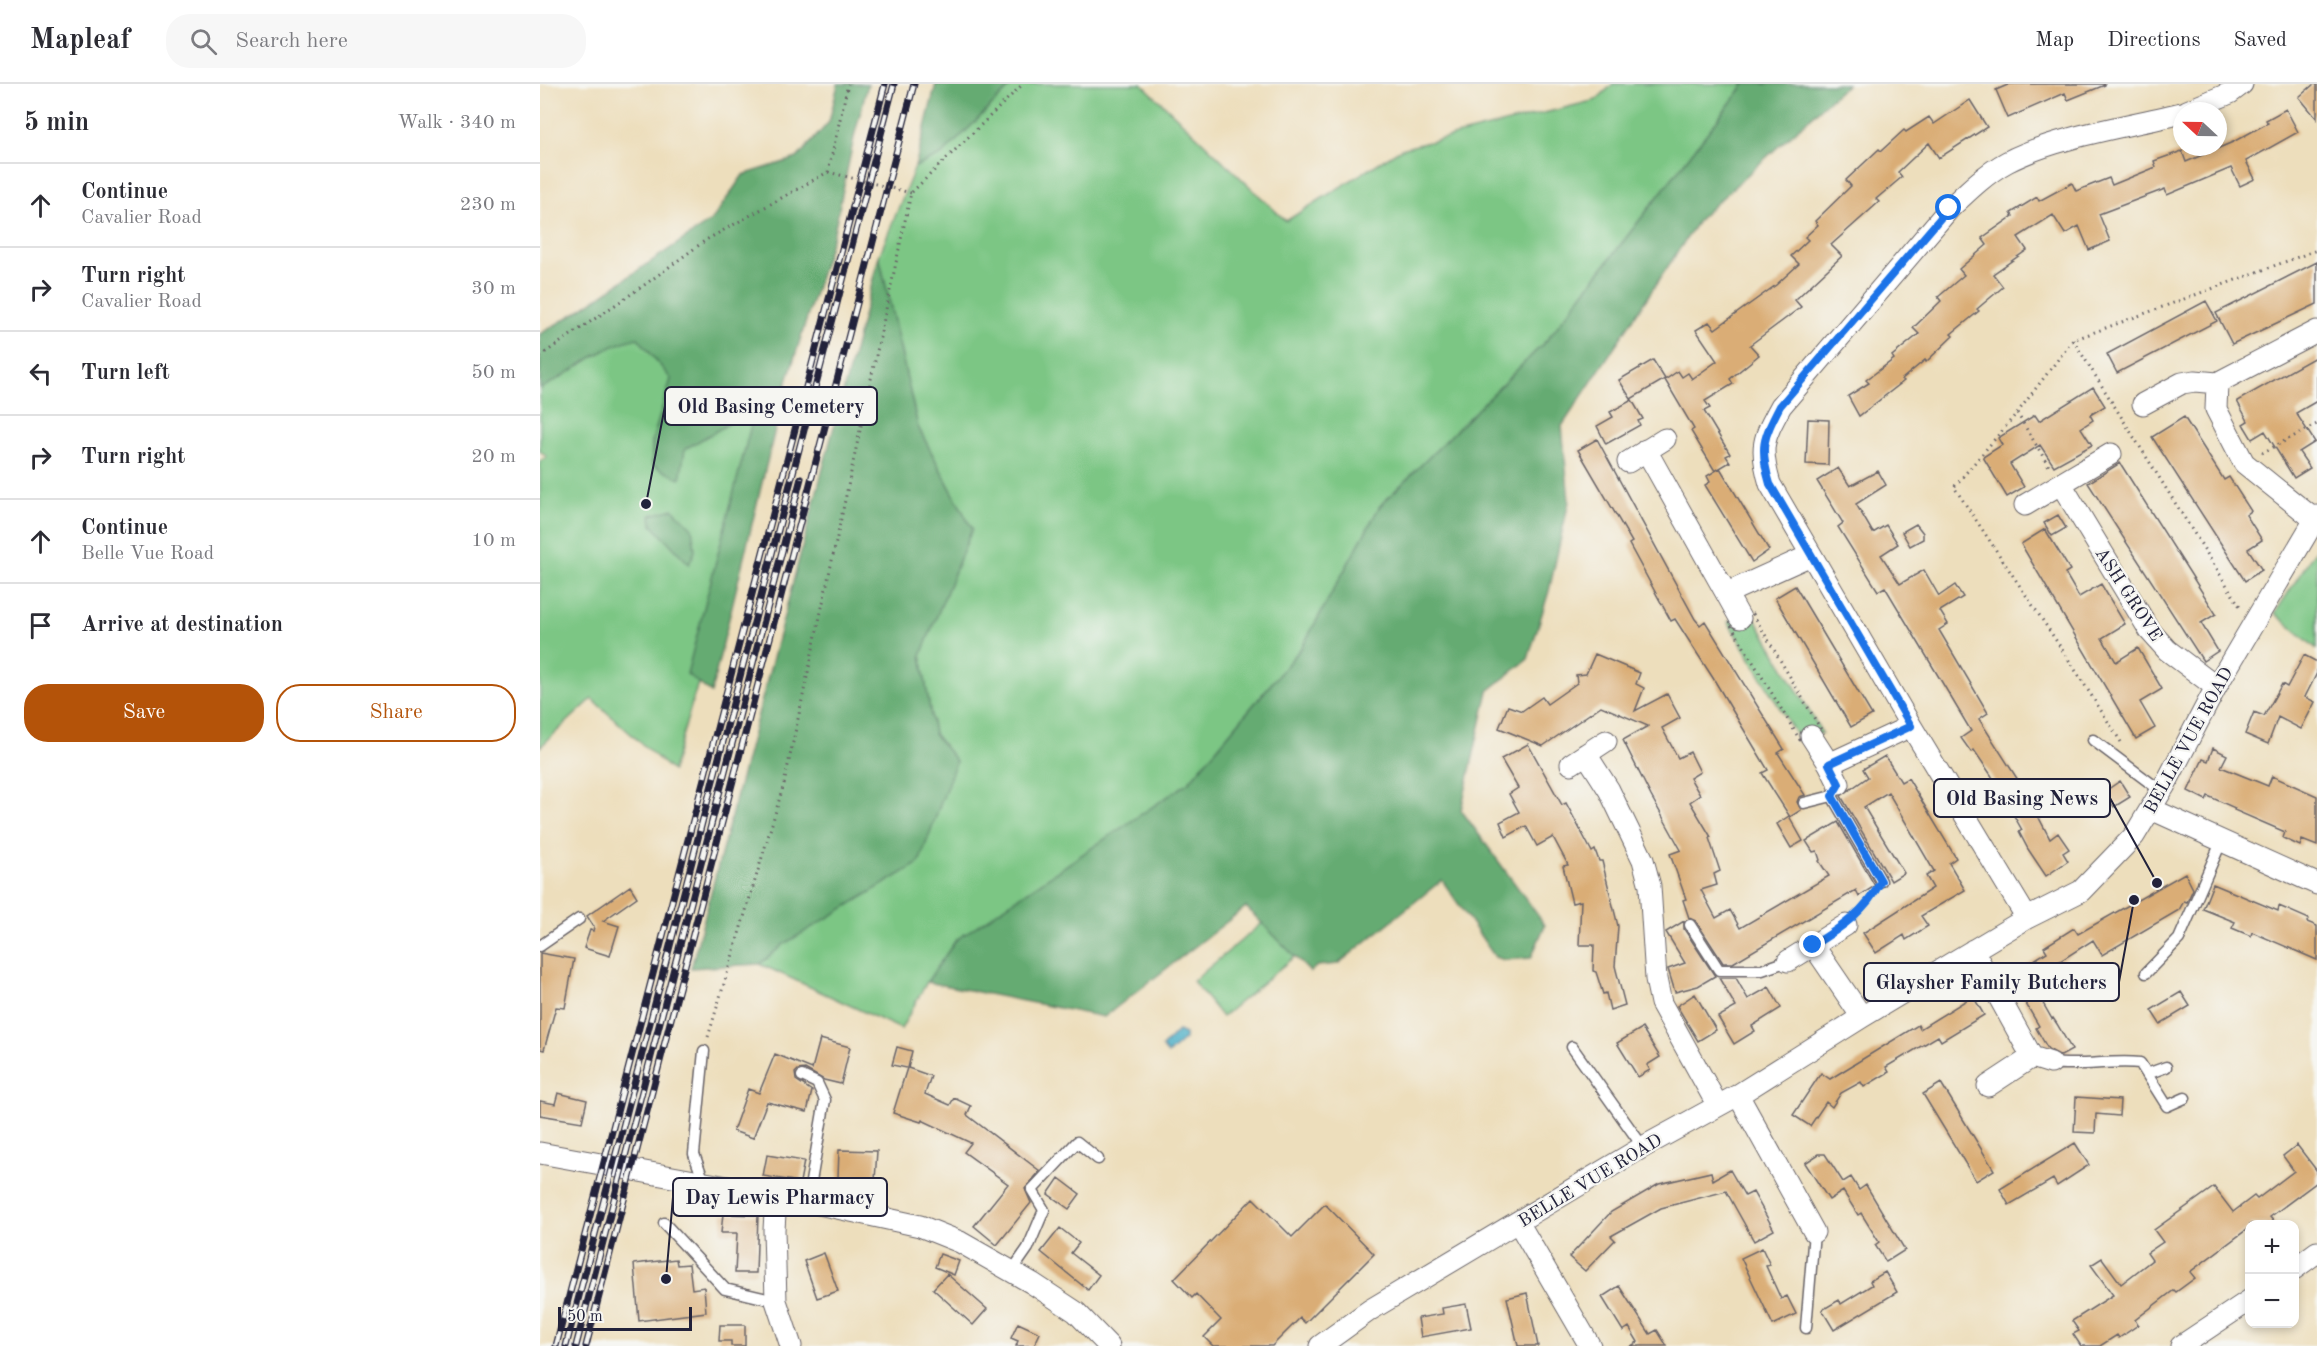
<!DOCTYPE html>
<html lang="en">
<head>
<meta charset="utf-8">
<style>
	body { margin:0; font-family:"Old Standard TT",serif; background:#f7f7f7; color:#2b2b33 }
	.controls { position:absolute; right:18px; bottom:18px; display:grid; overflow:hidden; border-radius:12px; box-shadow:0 3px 9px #0003 }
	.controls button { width:54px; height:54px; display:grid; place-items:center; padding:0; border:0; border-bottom:2px solid #e1e1e2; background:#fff; color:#2b2b33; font:30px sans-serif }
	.compass { position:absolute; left:1633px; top:18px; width:54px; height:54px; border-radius:50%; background:#fff; box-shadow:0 3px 9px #0003; rotate:292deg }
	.scale { position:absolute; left:18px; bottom:15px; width:134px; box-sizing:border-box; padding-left:6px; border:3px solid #22223b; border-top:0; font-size:16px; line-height:21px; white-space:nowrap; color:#22223b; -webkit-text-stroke:4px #f6f6f2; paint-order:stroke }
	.stop { position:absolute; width:18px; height:18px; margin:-14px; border:4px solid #1a73e8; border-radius:50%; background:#fff }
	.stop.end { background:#1a73e8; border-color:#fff; box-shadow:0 2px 6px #0008 }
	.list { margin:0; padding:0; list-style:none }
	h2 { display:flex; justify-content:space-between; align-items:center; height:78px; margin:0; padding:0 24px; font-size:26px }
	h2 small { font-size:20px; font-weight:400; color:#7c7c81 }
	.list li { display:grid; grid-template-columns:39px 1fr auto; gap:18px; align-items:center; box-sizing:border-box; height:84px; padding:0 24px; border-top:2px solid #e1e1e2 }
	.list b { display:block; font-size:22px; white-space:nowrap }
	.list p { margin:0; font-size:20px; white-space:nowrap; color:#7c7c81 }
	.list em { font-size:20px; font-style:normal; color:#7c7c81 }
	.actions { display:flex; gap:12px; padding:18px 24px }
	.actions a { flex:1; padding:14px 0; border:2px solid #b45309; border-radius:24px; text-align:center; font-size:21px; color:#b45309 }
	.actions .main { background:#b45309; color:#fff }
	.icon { flex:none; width:33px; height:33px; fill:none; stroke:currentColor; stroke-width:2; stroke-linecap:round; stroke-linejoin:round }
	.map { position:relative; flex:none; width:1777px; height:1262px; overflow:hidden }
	header { display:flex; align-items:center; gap:36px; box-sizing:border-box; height:84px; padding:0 30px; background:#fff; border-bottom:2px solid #e1e1e2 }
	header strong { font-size:28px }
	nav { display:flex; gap:33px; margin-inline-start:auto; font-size:21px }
	.search { width:420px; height:54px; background:#f7f7f7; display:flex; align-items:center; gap:15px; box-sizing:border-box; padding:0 21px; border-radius:24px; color:#7c7c81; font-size:22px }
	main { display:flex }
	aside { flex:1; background:#fff }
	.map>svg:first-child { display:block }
	.green { fill:#7cc684; stroke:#4f7460; stroke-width:1.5 }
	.forest { fill:#65ab72; stroke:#446656; stroke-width:1.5 }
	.water { fill:#47adc6; stroke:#346880; stroke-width:1.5 }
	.building { fill:#daad76 }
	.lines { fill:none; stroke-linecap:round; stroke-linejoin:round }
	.service-casing { stroke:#696468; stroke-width:13 }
	.minor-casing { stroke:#696468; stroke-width:23 }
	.path { stroke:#696468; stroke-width:3; stroke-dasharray:1.5 4.5; stroke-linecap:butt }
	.service { stroke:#fff; stroke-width:10 }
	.minor { stroke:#fff; stroke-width:21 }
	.rail-casing { stroke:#22223b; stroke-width:7 }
	.rail { stroke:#f6f6f2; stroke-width:4.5; stroke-dasharray:14; stroke-linecap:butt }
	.path-bridge { stroke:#696468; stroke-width:3; stroke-dasharray:1.5 4.5; stroke-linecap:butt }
	.route { stroke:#1a73e8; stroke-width:8 }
	.labels { text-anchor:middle; stroke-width:4.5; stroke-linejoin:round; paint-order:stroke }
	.street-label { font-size:18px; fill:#22223b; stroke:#f6f6f2 }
	.leader { fill:none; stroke:#22223b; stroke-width:2 }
	.callout-dot { fill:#22223b; stroke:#f6f6f2; stroke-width:2 }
	.callout { fill:#f6f6f2; stroke:#22223b; stroke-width:2 }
	.callout-label { font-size:20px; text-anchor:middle; font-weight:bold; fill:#22223b }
</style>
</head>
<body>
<header>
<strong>Mapleaf</strong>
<div class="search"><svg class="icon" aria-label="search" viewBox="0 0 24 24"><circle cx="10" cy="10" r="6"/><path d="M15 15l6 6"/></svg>Search here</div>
<nav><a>Map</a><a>Directions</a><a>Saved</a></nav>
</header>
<main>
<aside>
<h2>5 min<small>Walk · 340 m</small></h2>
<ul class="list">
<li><svg class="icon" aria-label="ahead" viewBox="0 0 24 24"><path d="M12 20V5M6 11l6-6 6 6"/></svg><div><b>Continue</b><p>Cavalier Road</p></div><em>230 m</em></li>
<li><svg class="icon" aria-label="right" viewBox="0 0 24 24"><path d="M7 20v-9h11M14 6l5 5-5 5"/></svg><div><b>Turn right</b><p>Cavalier Road</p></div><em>30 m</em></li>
<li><svg class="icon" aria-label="left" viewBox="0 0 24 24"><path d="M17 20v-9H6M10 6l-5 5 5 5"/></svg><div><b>Turn left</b></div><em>50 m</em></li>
<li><svg class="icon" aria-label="right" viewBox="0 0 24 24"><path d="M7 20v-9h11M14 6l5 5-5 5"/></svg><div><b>Turn right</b></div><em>20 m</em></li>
<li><svg class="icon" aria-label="ahead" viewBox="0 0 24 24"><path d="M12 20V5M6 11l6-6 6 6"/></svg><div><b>Continue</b><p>Belle Vue Road</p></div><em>10 m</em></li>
<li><svg class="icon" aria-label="arrive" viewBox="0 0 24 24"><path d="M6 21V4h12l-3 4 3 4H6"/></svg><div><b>Arrive at destination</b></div></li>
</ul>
<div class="actions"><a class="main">Save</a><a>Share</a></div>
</aside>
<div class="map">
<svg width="1777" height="1262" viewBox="0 0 1777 1262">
	<rect width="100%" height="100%" fill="#f6f6f2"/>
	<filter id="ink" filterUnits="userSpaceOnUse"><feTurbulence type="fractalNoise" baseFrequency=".0167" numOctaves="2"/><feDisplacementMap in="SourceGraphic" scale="12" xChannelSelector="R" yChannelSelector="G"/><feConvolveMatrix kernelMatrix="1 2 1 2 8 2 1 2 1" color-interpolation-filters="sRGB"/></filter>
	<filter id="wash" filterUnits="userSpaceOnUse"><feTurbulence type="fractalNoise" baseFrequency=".008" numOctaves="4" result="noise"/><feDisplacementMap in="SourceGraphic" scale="24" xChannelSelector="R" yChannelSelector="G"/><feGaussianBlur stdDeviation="1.35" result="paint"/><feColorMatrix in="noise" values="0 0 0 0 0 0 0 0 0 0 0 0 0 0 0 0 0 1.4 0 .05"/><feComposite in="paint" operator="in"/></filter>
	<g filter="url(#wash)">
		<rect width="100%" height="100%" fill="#eddebc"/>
		<path class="green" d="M473,0H602L746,137L861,65L1056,16L1073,0H1205L1007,256L840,422L762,563L649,698L416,856L387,898L361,945L220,880L244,860L416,678L394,650L381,571L432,445L378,343L339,172L375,83L403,70Z
			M105,209L245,304L132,687L52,615L0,663V377L7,373L0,367V279Z
			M1777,464V565L1735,529Z
			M1212,529L1282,649L1259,656L1188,538Z
			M722,839L755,872L682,933L653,897Z"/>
		<path class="forest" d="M298,0H328L315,49L294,148L245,304L171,609L147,590L218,314L192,338L145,365L140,395L112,381V357L131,295L98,254C62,261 33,289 0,305V250L35,229L172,136L203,91L257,74L289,38Z
			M396,0H473L403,70L375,83Z
			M1205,0H1307L1160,134L1022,342L1029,417L1009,507L988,575L948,607L921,726L1005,841L991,874L964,876L955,873L902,796L798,880L777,882L770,888L706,823L564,933L387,898L416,856L649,698L762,563L840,422L1007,256Z
			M339,172L378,343L432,445L381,571L394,650L416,677L379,779L244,860L220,880L151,884Z
			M133,425L152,444L155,467L149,480L112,441L111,431Z"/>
		<path class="water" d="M638,947L645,950V955L628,970L622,963Z"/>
		<g id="blocks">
			<path class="building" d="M1470,0H1565V1L1528,16L1525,9L1468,34L1456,6Z
				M1774,0H1777V35L1759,13Z
				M1430,16L1447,43L1399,74L1389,59L1358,88L1362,93L1336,115L1339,118L1291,161L1302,172L1255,216L1261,223L1210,261L1219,271L1190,295L1193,300L1165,317L1170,324L1164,327L1190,370L1186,372L1190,378L1175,387L1151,347L1154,345L1125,296L1138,287L1142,293L1148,289L1152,295L1177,277L1156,246L1169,238L1175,245L1236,201L1259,180L1251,172L1268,156L1265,153L1278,141L1275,137L1311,102L1306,96L1339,65L1341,67L1364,46L1366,48L1389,33L1394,40Z
				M1746,25L1758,48L1706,77L1715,95L1700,102L1691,84L1627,111L1625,105L1559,130L1570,157L1549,166L1539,142L1525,150L1513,131L1478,153L1487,166L1453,190L1463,203L1437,225L1439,227L1411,250L1413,252L1386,278L1385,276L1362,295L1364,297L1319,332L1308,312L1329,299L1326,296L1354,275L1352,272L1379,250L1373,244L1401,217L1398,213L1424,191L1419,185L1447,161L1442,154L1473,132L1471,129L1497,113L1499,117L1532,99L1536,107L1569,94L1572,101L1616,83L1614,77L1642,67L1646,78L1693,58L1728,39L1726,36Z
				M1777,178V220L1692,260L1676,229Z
				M1666,217L1677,237L1577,289L1567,270Z
				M1777,272V317L1756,329L1775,358L1759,368L1770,384L1754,394L1725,347L1712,355L1703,340L1708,337L1697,317Z
				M1113,276L1125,295L1091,315L1079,296Z
				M1553,303L1565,322L1550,331L1553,336L1541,344L1552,361L1514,382L1500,361L1470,380L1484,403L1467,413L1443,373L1462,361L1458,354L1495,331L1499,337Z
				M1092,316L1103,335L1098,337L1100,341L1066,360L1057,342L1073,333L1070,328Z
				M1644,333L1684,396L1689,393L1711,427L1706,431L1722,456L1708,465L1722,486L1705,497L1612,353Z
				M1268,335L1289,336L1288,381L1266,380Z
				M1057,355L1155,535L1160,541L1165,537L1244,665L1238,669L1265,711L1259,713L1257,718L1261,726L1250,733L1222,689L1228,686L1173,594L1135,535L1131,537L1089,460L1092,458L1038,366Z
				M1580,379L1676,530L1661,539L1678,567L1663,577L1548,399Z
				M1180,384L1229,466L1212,478L1165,401L1170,398L1167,392Z
				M1298,384L1310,402L1338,387L1346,401L1316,420L1333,449L1346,441L1358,460L1341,471L1360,500L1384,486L1399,512L1415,501L1423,513L1400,527L1408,540L1399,546L1448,629L1439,635L1485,707L1510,755L1518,749L1529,765L1523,769L1528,777L1506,792L1488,765L1479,748L1482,746L1451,691L1434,666L1431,668L1421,654L1431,647L1381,563L1345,503L1338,507L1298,443L1303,439L1277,397Z
				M1518,431L1526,444L1512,452L1504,439Z
				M1376,440L1383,449V455L1370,462L1362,448Z
				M1505,445L1530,486L1525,489L1539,513L1561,500L1585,540L1562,554L1576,578L1598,564L1622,605L1600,618L1615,644L1596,655L1481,460Z
				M1255,502L1332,631L1311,643L1235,514Z
				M1055,570L1100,589L1096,600L1104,604L1095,627L1127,610L1140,634L1122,644L1138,674L1150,668L1160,688L1150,694L1160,711L1150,718L1171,753L1169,754L1180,787L1174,790L1177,801L1161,806L1176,834L1190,826L1200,844L1289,792L1279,777L1280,776L1277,767L1273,768L1266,757L1298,738L1335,802L1319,812L1316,806L1193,879H1183L1156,837L1149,834L1143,816L1146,815L1130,770L1141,766L1111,712L1083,656L1108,642L1061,622L1003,662L959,644L968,622L982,627L1002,613L1007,620L1037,599L1036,591L1046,590Z
				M1764,571L1777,578V589L1765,613L1775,618L1761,645L1738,633L1728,660L1705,650L1714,628L1724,632L1742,600L1747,603Z
				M988,660L1022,721L1026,719L1052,768L1055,766L1059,777H1062L1078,842L1075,882L1085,921L1070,926L1066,909L1063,910L1056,888L1053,887L1054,861H1039L1041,817L1032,819L1023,782L1028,781L1013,753L997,762L986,742L966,753L960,738L979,728L969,710L978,704L961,675Z
				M1673,664L1687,671L1681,683L1728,702L1732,692L1777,712V762L1762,756L1760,762L1743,754L1745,748L1694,726L1695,724L1668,712L1666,716L1648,707L1663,675L1668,677Z
				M1345,672L1361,698L1368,694L1416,774L1409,779L1425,806L1381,832L1388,842L1366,856L1364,851L1336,869L1323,849L1393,804L1386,792L1394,787L1348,708L1324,723L1364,789L1351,797L1301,712L1328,693L1323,685Z
				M1580,697L1590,713L1574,723L1564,708Z
				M1249,732L1263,757L1251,764L1237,740Z
				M1645,789L1653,805L1647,818L1644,817L1639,826L1562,871L1553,856L1506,886L1508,890L1492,900L1512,935L1513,934L1517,940L1532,966L1521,972L1508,965L1496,944L1499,942L1479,908L1475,910L1465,894L1507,868L1504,863L1534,844L1538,850Z
				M1673,800L1738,827L1739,822L1769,835L1767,838L1777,842V876L1712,848L1711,852L1692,844L1695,838L1663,825Z
				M90,802L97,813L63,837L79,842L70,872L44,864L50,846L53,847L54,843L47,832Z
				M1144,837V845L1175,892L1158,902L1135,908L1128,885L1145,879L1126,848Z
				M0,869L34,875L25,924L16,923L4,966L0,965Z
				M1179,894H1196L1208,915L1229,903L1241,924L1212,942L1215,947L1194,960L1178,933L1196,923Z
				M1641,908L1650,922L1620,940L1611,926Z
				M1155,910L1176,946L1158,957L1137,922Z
				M1433,912L1444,931L1401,957L1398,952L1346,983L1349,988L1324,1003L1321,998L1301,1009L1292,1023L1286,1018L1270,1042L1253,1031L1281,989L1290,995L1378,941L1380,945Z
				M1102,944L1120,973L1107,981L1110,986L1098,993L1077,959Z
				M280,955L310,963L301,1000L284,996L265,985L258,986L255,989L256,996L272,1007L267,1028L227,1018L213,1054L193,1047L208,1005L219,1009L235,970L272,985Z
				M357,963L372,967L368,984L391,992L385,1010L410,1021L414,1014L431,1022L427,1031L500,1087L485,1105L491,1119L457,1161L434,1142L468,1100L424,1068L431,1059L382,1036L381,1038L353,1029L367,984L352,981Z
				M1401,999L1454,1086L1436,1097L1383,1010Z
				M18,1009L47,1016L42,1038L0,1031V1017L15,1020Z
				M1536,1013L1580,1016L1579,1032L1556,1030L1555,1049L1534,1048Z
				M1535,1059L1549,1081L1517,1102L1513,1095L1469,1121L1460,1105Z
				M1757,1061L1777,1087V1098L1730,1133L1736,1140H1710V1143L1650,1188L1655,1194L1636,1208L1634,1206L1595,1236L1598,1241L1579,1254L1577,1251L1560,1262H1541L1533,1250L1539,1247L1532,1237L1573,1211L1551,1181L1562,1174L1581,1200L1612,1176L1607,1169L1623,1158L1614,1146L1674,1103L1693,1128L1714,1112L1717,1115L1754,1087L1743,1072Z
				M299,1066L337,1067L335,1096L298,1094Z
				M1279,1070H1285L1303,1098L1311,1093L1319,1106L1326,1101L1365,1166L1346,1178L1335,1161L1339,1158L1321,1129L1318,1131L1303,1107L1289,1116L1265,1079Z
				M227,1071L264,1077L260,1098L223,1092Z
				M1190,1086L1205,1112L1213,1108L1234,1146L1214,1157L1186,1107L1121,1124L1071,1152L1075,1156L1045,1187L1029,1173L1071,1128L1119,1100L1171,1088L1173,1096Z
				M519,1094L540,1110L529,1125L508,1110Z
				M713,1114L752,1153L785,1120L834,1170L765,1239L760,1234L732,1262H673L664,1253L681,1236L656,1210L652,1214L634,1195Z
				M183,1130L218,1131L216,1189H195L197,1149H181Z
				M520,1144L539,1159L531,1169L559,1191L548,1206L501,1168Z
				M1222,1164L1230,1181L1226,1182L1241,1215L1247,1212L1256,1230L1233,1241L1201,1174Z
				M284,1169L298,1207L277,1214L264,1177Z
				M400,1170L419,1177L414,1191L395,1183Z
				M136,1175L137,1181L149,1180L152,1205L164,1203L166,1228L99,1237L94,1180Z
				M1345,1188L1357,1208L1294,1246L1282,1226L1299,1216L1301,1220L1332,1201L1330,1197Z
				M407,1190L447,1225L433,1241L393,1205Z
				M1079,1202L1110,1250L1117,1246L1127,1262H1091L1098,1258L1089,1243L1083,1247L1062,1213Z
				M987,1209L998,1262H978L967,1214Z
				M926,1220L931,1244L881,1253L878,1234L903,1230L902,1224Z
				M478,1239L500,1249L494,1262H476L478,1257L471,1254Z
				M180,1241H205V1262H191V1257H179Z"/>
		</g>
	</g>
	<g filter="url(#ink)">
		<use href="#blocks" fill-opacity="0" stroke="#696468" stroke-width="1.5"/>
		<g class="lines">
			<defs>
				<path id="service" d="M1553,656L1621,707
					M1299,700L1292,712L1341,797
					M1264,719L1292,712
					M1150,841L1179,886H1222L1248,877
					M0,862L39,835
					M1606,889L1639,855L1682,756
					M1032,963L1103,1063
					M1511,979C1541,983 1571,976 1600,979L1627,1022L1645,1014
					M1607,990L1626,983
					M262,992L277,999L285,1016L269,1109L265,1117
					M164,1098L154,1070L164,967
					M124,1139L185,1205L236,1217
					M472,1187L488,1164L504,1126L492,1106L537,1058L558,1075
					M1266,1244L1274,1148"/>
				<path id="minor" d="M1647,27L1690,9L1702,0
					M1677,299L1676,325L1704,379L1775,436
					M1603,320L1642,299L1655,297L1677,299L1777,247
					M1106,366L1200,534
					M1088,378L1125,355
					M1521,400L1610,547L1627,566L1676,603
					M1485,421L1571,370
					M1187,509L1271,471
					M1271,652L1289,680L1299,700
					M1046,670L1069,706L1103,776L1110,802L1116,895L1121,919L1178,1022
					M1031,680L1066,657
					M1289,680L1371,642
					M1611,725L1777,800
					M1487,834L1371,642L1230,400C1219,363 1223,355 1241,322L1409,125C1427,108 1445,90 1467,78C1515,53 1589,42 1642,29
					M1273,861L1322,933
					M1433,866L1492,973
					M1248,877L1306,841
					M1448,1002L1492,973L1511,979
					M1198,1011L1274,1148
					M0,1069L265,1117L380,1142L420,1158L492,1199L536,1228L569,1262
					M236,1112L234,1146L236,1217L251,1262
					M978,1138L1050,1262
					M1754,1185L1777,1168
					M780,1262L830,1226L1103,1063L1198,1011L1322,933L1487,834L1541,807L1594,752L1625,701L1676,603L1777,432
					M1641,1262L1710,1216"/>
			</defs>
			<use href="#service" class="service-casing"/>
			<use href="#minor" class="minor-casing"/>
			<path class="path" d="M1533,256L1701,524
				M0,272L103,202L166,156L288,88L308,0
				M1477,329L1510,384
				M1722,369L1777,340
				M1213,530L1283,649L1260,656L1189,538Z
				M1581,658L1525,570L1414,403L1477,329L1533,256L1777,166
				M1319,827L1335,810
				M168,953L244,700L371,109L483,0"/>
			<use href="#service" class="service"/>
			<use href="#minor" class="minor"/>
			<defs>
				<path id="rail" d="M16,1262L345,0
					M26,1262L354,0
					M36,1262L261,394
					M46,1262L374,0"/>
			</defs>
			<use href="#rail" class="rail-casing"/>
			<use href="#rail" class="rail"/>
			<path class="path-bridge" d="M288,88L371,109"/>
		</g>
	</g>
	<g class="lines" filter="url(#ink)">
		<path class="route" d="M1273,861C1301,844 1326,827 1341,797L1292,712L1299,700L1289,680L1371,642L1230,400C1219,363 1223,355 1240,322L1409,124"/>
	</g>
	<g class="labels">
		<g class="street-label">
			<text transform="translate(1589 510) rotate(57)" y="6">ASH GROVE</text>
			<text transform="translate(1648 656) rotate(-61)" y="6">BELLE VUE ROAD</text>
			<text transform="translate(1050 1096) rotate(-31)" y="6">BELLE VUE ROAD</text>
		</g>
	</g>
	<path class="leader" d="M106 420L125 322M1617 799L1570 714M1594 816L1579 898M126 1195L133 1113"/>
	<g class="callout-dot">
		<circle cx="106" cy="420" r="6"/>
		<circle cx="1617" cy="799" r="6"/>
		<circle cx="1594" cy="816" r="6"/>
		<circle cx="126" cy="1195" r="6"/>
	</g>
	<g class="callout">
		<rect x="125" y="303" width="212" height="38" rx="6"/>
		<rect x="1394" y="695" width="176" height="38" rx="6"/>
		<rect x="1324" y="879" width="255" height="38" rx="6"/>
		<rect x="133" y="1094" width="214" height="38" rx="6"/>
	</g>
	<g class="callout-label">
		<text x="231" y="329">Old Basing Cemetery</text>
		<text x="1482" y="721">Old Basing News</text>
		<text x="1451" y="905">Glaysher Family Butchers</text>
		<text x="240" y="1120">Day Lewis Pharmacy</text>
	</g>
</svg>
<div class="controls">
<button>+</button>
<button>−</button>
</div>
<svg class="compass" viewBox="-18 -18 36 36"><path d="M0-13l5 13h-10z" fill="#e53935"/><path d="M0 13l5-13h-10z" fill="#7c7c81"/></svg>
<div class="scale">50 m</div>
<div class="stop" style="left:1409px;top:124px"></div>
<div class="stop end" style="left:1273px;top:861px"></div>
</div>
</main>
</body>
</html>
